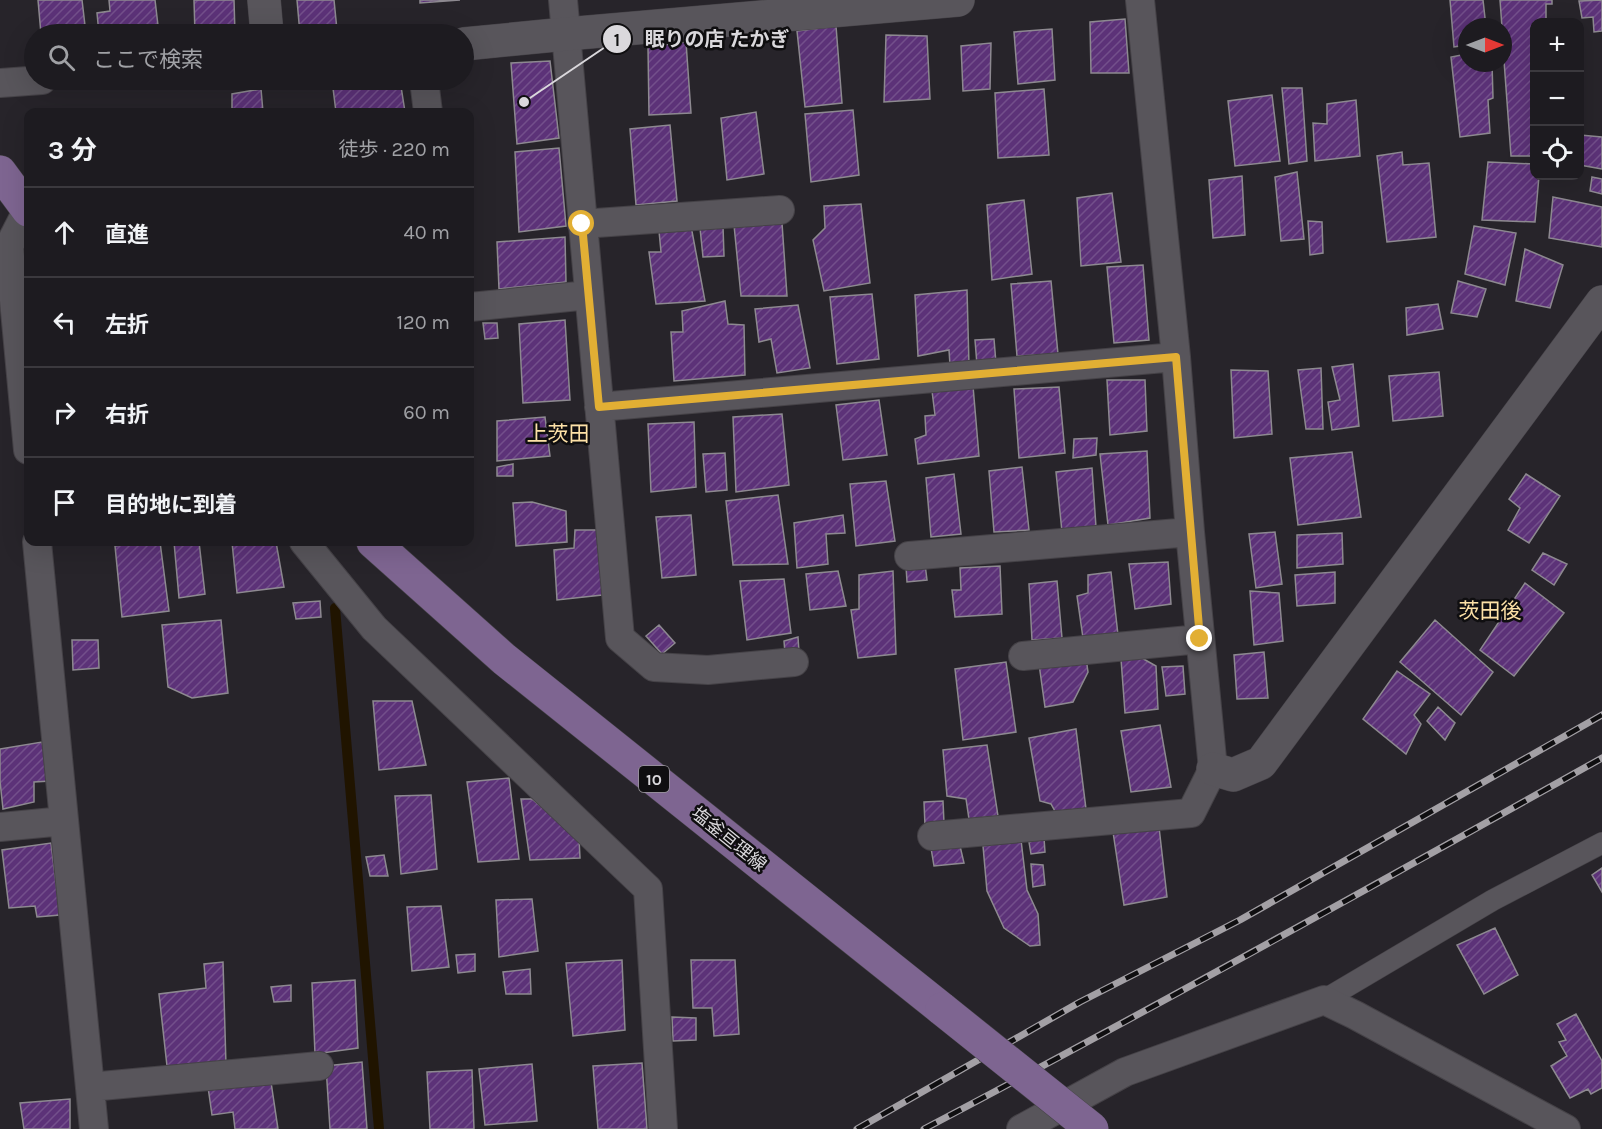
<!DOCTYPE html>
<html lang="ja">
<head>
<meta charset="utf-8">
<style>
	body { margin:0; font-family:Karla,"Noto Sans JP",sans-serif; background:#2a282d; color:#f1f3f6 }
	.controls { position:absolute; right:18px; top:18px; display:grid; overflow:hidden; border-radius:12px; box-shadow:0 6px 24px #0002 }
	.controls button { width:54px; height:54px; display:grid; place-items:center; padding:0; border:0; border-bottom:2px solid #3b393e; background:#1d1b20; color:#f1f3f6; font:30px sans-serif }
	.compass { position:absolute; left:1458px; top:18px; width:54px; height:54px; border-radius:50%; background:#1d1b20; box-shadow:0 6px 24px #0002; rotate:90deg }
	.stop { position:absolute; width:18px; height:18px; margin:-14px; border:4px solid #e2af34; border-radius:50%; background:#fff }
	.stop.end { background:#e2af34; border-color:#fff; box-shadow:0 2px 6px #0008 }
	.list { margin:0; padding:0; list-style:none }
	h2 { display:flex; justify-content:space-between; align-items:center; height:78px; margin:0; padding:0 24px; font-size:26px }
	h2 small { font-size:20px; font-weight:400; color:#a0a1a5 }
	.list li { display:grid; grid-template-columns:39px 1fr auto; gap:18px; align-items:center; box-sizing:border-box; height:90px; padding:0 24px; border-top:2px solid #3b393e }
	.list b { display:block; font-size:22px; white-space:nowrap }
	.list em { font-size:20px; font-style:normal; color:#a0a1a5 }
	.icon { flex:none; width:33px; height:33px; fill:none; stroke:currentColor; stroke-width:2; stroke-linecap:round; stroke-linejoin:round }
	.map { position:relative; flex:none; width:1602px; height:1129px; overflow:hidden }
	.search { position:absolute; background:#1d1b20; box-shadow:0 6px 24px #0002; left:24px; top:24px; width:450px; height:66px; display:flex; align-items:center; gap:15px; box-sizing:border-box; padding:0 21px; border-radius:33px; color:#a0a1a5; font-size:22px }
	.panel { position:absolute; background:#1d1b20; box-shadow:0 6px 24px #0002; left:24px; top:108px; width:450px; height:438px; border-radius:12px }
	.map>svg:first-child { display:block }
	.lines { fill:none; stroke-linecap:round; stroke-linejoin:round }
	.stream { stroke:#201400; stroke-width:10 }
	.building { fill:url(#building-hatch); stroke:#8d8990; stroke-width:1.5 }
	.pedestrian-casing { stroke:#454247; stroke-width:22 }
	.minor-casing { stroke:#454247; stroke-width:30 }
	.tertiary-casing { stroke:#454247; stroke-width:34 }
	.primary-casing { stroke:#454247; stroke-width:34 }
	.pedestrian { stroke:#58555b; stroke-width:21 }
	.minor { stroke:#58555b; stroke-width:28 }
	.tertiary { stroke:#58555b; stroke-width:33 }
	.primary { stroke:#7e6591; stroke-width:33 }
	.rail-casing { stroke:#a3a0a5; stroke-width:7 }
	.rail { stroke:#0f0e10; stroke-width:4.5; stroke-dasharray:14; stroke-linecap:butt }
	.primary-bridge-casing { stroke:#454247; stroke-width:34; stroke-linecap:butt }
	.primary-bridge { stroke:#7e6591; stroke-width:33 }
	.route { stroke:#e2af34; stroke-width:8 }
	.labels { text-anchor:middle; stroke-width:5; stroke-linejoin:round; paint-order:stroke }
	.shield { fill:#0f0e10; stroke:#9d9b9f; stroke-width:1.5 }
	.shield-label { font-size:16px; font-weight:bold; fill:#dad8dc }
	.street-label { font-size:18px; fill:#dad8dc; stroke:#0f0e10 }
	.quarter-label { font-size:21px; fill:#fde1a7; stroke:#0f0e10 }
	.leader { fill:none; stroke:#dad8dc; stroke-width:2 }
	.callout-dot { fill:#dad8dc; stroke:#0f0e10; stroke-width:2 }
	.mark-label { font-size:18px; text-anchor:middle; font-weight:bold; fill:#111 }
	.callout-label { font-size:20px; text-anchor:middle; font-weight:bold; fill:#dad8dc; stroke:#0f0e10; stroke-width:5; stroke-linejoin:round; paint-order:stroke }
</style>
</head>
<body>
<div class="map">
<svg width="1602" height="1129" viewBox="0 0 1602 1129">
	<defs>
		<pattern id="building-hatch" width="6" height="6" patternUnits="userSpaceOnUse" patternTransform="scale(1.5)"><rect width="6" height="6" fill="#5c3278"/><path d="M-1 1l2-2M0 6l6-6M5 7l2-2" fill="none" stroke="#734f8b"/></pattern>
	</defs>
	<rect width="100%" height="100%" fill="#27242a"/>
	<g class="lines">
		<path class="stream" d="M335,608L379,1129"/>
	</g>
	<path class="building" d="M38,0H82L86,34H41Z
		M109,0H155L159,34H99L97,13L110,11Z
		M194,0H234L235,34H195Z
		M297,0H334L337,30L300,34Z
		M420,0H460L420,3Z
		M1450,0H1483L1486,27H1467V45L1454,47Z
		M1500,0H1552V4H1546V22H1534V156H1511L1503,47V27H1502Z
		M1602,0V31L1594,32L1593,17L1582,18L1579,1Z
		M1125,19L1129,73H1091L1090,22Z
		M836,26L842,103L805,107L797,31Z
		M1052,29L1055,80L1018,84L1014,32Z
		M886,35L927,36L930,99L884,102Z
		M686,42L691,113L649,115L648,47Z
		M991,43L990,89L963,91L961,46Z
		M1467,54V63H1492L1493,98L1488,100L1490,133L1460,137L1451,57Z
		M550,61L559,138L517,144L511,63Z
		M332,80H400L405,112H336Z
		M1282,88H1302L1307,161L1289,164Z
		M261,89L263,112H232V94Z
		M1044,89L1049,155L998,158L995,93Z
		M1272,95L1280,161L1235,166L1228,101Z
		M1356,100L1360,156L1315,161L1313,123L1327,124V104Z
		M853,110L859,175L811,182L805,114Z
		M756,112L764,174L727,180L721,118Z
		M670,125L677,201L636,205L630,129Z
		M1580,135L1602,137V169L1580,165Z
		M559,148L566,226L519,232L515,152Z
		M1402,152L1403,165L1429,163L1436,237L1387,242L1377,156Z
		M1488,162L1534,164V176H1539L1535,222L1482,220Z
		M1297,172L1304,239L1281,241L1275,177Z
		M1242,176L1245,235L1213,238L1209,180Z
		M1592,177L1602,179V194L1590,191Z
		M1112,193L1121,262L1081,266L1077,198Z
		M1553,197L1602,207V247L1549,238Z
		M1024,200L1032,274L992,280L987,205Z
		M861,204L870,283L824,291L813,240L825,228L824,206Z
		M1308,221L1322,222L1323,253L1310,255Z
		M782,223L787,296H741L734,225Z
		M691,226L705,301L656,304L649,252H661L659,231Z
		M723,226L724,256L703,257L700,228Z
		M1474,226L1516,233L1505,285L1465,274Z
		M565,237L566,282L499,289L497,242Z
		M1525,249L1563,265L1550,308L1516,301Z
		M1143,265L1149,340L1114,343L1107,267Z
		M1051,281L1058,354L1017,356L1011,284Z
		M1458,281L1486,289L1477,317L1451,313Z
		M967,290L969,365H950L949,350L918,356L915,295Z
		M872,294L879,359L837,364L830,297Z
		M725,301L728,324L744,325L745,375L674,381L671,332H683L682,311Z
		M1438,304L1443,329L1407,335L1406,308Z
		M798,305L810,368L777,373L771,339L759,342L755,309Z
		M565,320L570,400L523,403L519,324Z
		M483,323H497L498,338L485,339Z
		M994,339L996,363L977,365L975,340Z
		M1353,364L1359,426L1332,430L1328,402L1340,400L1332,367Z
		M1321,368L1323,429H1306L1298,370Z
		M1231,370L1268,371L1272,434L1234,438Z
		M1439,372L1443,416L1393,421L1389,376Z
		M1107,380H1145L1147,431L1110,435Z
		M973,386L979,456L918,464L915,439L926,435L925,416L935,415L932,391Z
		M1059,387L1065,453L1019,458L1014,389Z
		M879,400L887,455L843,460L836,405Z
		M782,414L789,485L736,492L733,417Z
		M545,417L550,456L497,461V421Z
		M694,422L696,487L651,492L648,424Z
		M1097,438L1096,455L1073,458L1074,439Z
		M1147,451L1150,518L1108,525L1100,454Z
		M1352,452L1361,517L1298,525L1290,458Z
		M725,453L727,490L706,492L703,454Z
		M513,464V476H497V467Z
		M1022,467L1029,530L994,532L989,471Z
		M1092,468L1096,527L1062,532L1056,472Z
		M954,474L961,534L931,537L926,478Z
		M1526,474L1560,496L1529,543L1508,530L1520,508L1509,499Z
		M886,481L895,541L856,546L850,484Z
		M778,495L788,564L733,565L726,501Z
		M532,502L566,511L567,542L516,546L513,503Z
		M691,515L696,575L662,578L656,517Z
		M843,515L845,533L826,534L828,564L797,568L794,523Z
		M575,530H600L602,595L557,600L554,550L574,548Z
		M1275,532L1282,584L1256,588L1249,534Z
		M1342,533L1343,564L1297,568V535Z
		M143,542H160L169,611L122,617L115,546Z
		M174,542H199L205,594L179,598Z
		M232,542H276L284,587L237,593Z
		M1543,553L1567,564L1554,585L1532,570Z
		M1168,562L1171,604L1135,609L1129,564Z
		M925,564L927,580L907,582L906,566Z
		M1000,566L1002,614L955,617L952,590H961L960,568Z
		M838,571L846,606L810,610L806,574Z
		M893,571L896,654L858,658L851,610L859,609V575Z
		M1111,572L1118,635L1083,638L1077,596L1088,593V575Z
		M1335,572V603L1297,606L1295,575Z
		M784,579L791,633L747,640L740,581Z
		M1057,581L1062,638L1032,640L1029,584Z
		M1525,583L1564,613L1514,676L1480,650Z
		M1250,591L1279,593L1283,641L1254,645Z
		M320,601L321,617L296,619L293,603Z
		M221,620L228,693L192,698L168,687L162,625Z
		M1435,620L1493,672L1461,715L1400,662Z
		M659,625L675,643L662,654L646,636Z
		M798,637L799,652L785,653L784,641Z
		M72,640H98L99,668L73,670Z
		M1264,652L1268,698L1237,699L1234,655Z
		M1140,657L1156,666L1158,709L1125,713L1121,659Z
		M1086,658L1088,672L1073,702L1045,707L1039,664Z
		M1006,662L1016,732L963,740L955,669Z
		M1183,666L1185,694L1166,696L1162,667Z
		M1397,671L1430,694L1414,715L1421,724L1406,754L1363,719Z
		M373,701H412L426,765L379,770Z
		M1438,707L1455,723L1445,740L1427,721Z
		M1160,725L1171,787L1131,792L1121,731Z
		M1076,729L1086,809L1057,815L1051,804L1040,801L1029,738Z
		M42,742L50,781L34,782V802L3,809L0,781V749Z
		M987,745L998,816L969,819L966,799L947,796L943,750Z
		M509,778L519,859L478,862L467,782Z
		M431,795L437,869L401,874L395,796Z
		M521,799H532L579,838L580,858L530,860Z
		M943,801L944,823L925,826L924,802Z
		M1159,827L1167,897L1124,905L1113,832Z
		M1044,838L1045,852L1031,854L1029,842Z
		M1021,840L1027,890L1038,914L1040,945L1030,946L1004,928L987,891L983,846Z
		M51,843L60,915L37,917L35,906L9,908L2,850Z
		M960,846L964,863L934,866L931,848Z
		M384,855L388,876H370L366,857Z
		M1031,864L1043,865L1045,885L1033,887Z
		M1602,868V892L1592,875Z
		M532,899L538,951L499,957L496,900Z
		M441,906L449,967L412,971L407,907Z
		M1495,928L1518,975L1484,994L1457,945Z
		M475,954V971L458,973L456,955Z
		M622,960L625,1030L573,1036L566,963Z
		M691,960H735L739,1034L714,1036L712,1008H693Z
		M223,962L226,1065L167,1066L159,994L206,988L204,964Z
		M530,969L531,994H506L503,972Z
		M355,980L358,1048L315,1054L312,983Z
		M291,985V1001L274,1002L271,987Z
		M1576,1014L1602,1061V1088L1591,1094L1588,1089L1570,1098L1551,1066L1567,1056L1559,1042L1566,1040L1557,1024Z
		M672,1017L696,1018V1040L673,1041Z
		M362,1062L367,1129H330L326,1066Z
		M642,1063L647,1129H598L593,1066Z
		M532,1064L537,1121L485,1125L479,1069Z
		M472,1070L474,1129H430L427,1072Z
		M271,1082L278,1129H235L233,1112L212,1115L208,1087Z
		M70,1099V1129H24L20,1103Z"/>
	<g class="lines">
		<defs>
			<path id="pedestrian" d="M1324,1000L1493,900L1602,843"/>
			<path id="minor" d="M563,0L620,638L654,667L708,670L794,662
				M424,80L428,112
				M0,83L42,80
				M28,209L9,246L28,450
				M582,224L780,210
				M470,307L589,295
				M599,407L1176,357
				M37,542L94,1129
				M304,542L374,628L648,889L663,1129
				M909,556L1190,532
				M1023,656L1200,639
				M0,827L64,821
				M932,836L1191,813L1213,769L1190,532L1176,357L1140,0
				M90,1087L319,1066
				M1021,1129L1125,1072L1324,1000L1355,1015L1566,1129"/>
			<path id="tertiary" d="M264,0L267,34
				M464,44L566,34L958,0
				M1213,769L1233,775L1261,763L1602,302"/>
			<path id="primary" d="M0,172L28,210
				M373,542L504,659L942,1009"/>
		</defs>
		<use href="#pedestrian" class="pedestrian-casing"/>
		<use href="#minor" class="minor-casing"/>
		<use href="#tertiary" class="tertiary-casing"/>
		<use href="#primary" class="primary-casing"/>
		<use href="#pedestrian" class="pedestrian"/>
		<use href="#minor" class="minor"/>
		<use href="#tertiary" class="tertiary"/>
		<use href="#primary" class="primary"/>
		<defs>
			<path id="rail" d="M857,1129L1080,1002L1240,920L1602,715
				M924,1129C1152,1009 1377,884 1602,758"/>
		</defs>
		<use href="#rail" class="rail-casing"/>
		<use href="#rail" class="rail"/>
		<defs>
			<path id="primary-bridge" d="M942,1009L1092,1129"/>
		</defs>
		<use href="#primary-bridge" class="primary-bridge-casing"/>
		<use href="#primary-bridge" class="primary-bridge"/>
	</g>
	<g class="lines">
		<path class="route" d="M582,224L599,407L1176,357L1200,639"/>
	</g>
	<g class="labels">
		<rect class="shield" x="639" y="766" width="30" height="26" rx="4.5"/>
		<g class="shield-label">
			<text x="654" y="785">10</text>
		</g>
		<g class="street-label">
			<text transform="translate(729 839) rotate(39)" y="6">塩釜亘理線</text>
		</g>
		<g class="quarter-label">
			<text x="558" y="441">上茨田</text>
			<text x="1490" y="618">茨田後</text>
		</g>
	</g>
	<path class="leader" d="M524 102L617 39"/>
	<g class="callout-dot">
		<circle cx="524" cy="102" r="6"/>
		<circle cx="617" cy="39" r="15"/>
	</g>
	<g class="mark-label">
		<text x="617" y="46">1</text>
	</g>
	<g class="callout-label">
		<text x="717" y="46">眠りの店 たかぎ</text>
	</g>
</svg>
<div class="controls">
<button>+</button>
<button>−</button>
<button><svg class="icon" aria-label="locate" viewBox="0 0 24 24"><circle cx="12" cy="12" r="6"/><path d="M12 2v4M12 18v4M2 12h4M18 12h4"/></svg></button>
</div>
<svg class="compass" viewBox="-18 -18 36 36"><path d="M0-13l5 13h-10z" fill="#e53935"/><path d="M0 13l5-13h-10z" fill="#a0a1a5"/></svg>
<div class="stop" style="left:582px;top:224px"></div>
<div class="stop end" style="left:1200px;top:639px"></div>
<div class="search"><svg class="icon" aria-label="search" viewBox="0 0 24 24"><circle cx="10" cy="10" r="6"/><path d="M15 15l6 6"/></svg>ここで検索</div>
<section class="panel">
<h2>3 分<small>徒歩 · 220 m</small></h2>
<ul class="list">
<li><svg class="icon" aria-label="ahead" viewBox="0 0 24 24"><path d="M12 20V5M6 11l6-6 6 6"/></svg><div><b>直進</b></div><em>40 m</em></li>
<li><svg class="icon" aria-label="left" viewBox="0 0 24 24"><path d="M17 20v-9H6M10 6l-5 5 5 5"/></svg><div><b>左折</b></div><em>120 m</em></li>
<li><svg class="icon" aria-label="right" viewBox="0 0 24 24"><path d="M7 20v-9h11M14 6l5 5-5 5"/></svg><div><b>右折</b></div><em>60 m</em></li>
<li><svg class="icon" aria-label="arrive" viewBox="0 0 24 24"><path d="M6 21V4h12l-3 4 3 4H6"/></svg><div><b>目的地に到着</b></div></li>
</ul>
</section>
</div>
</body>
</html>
